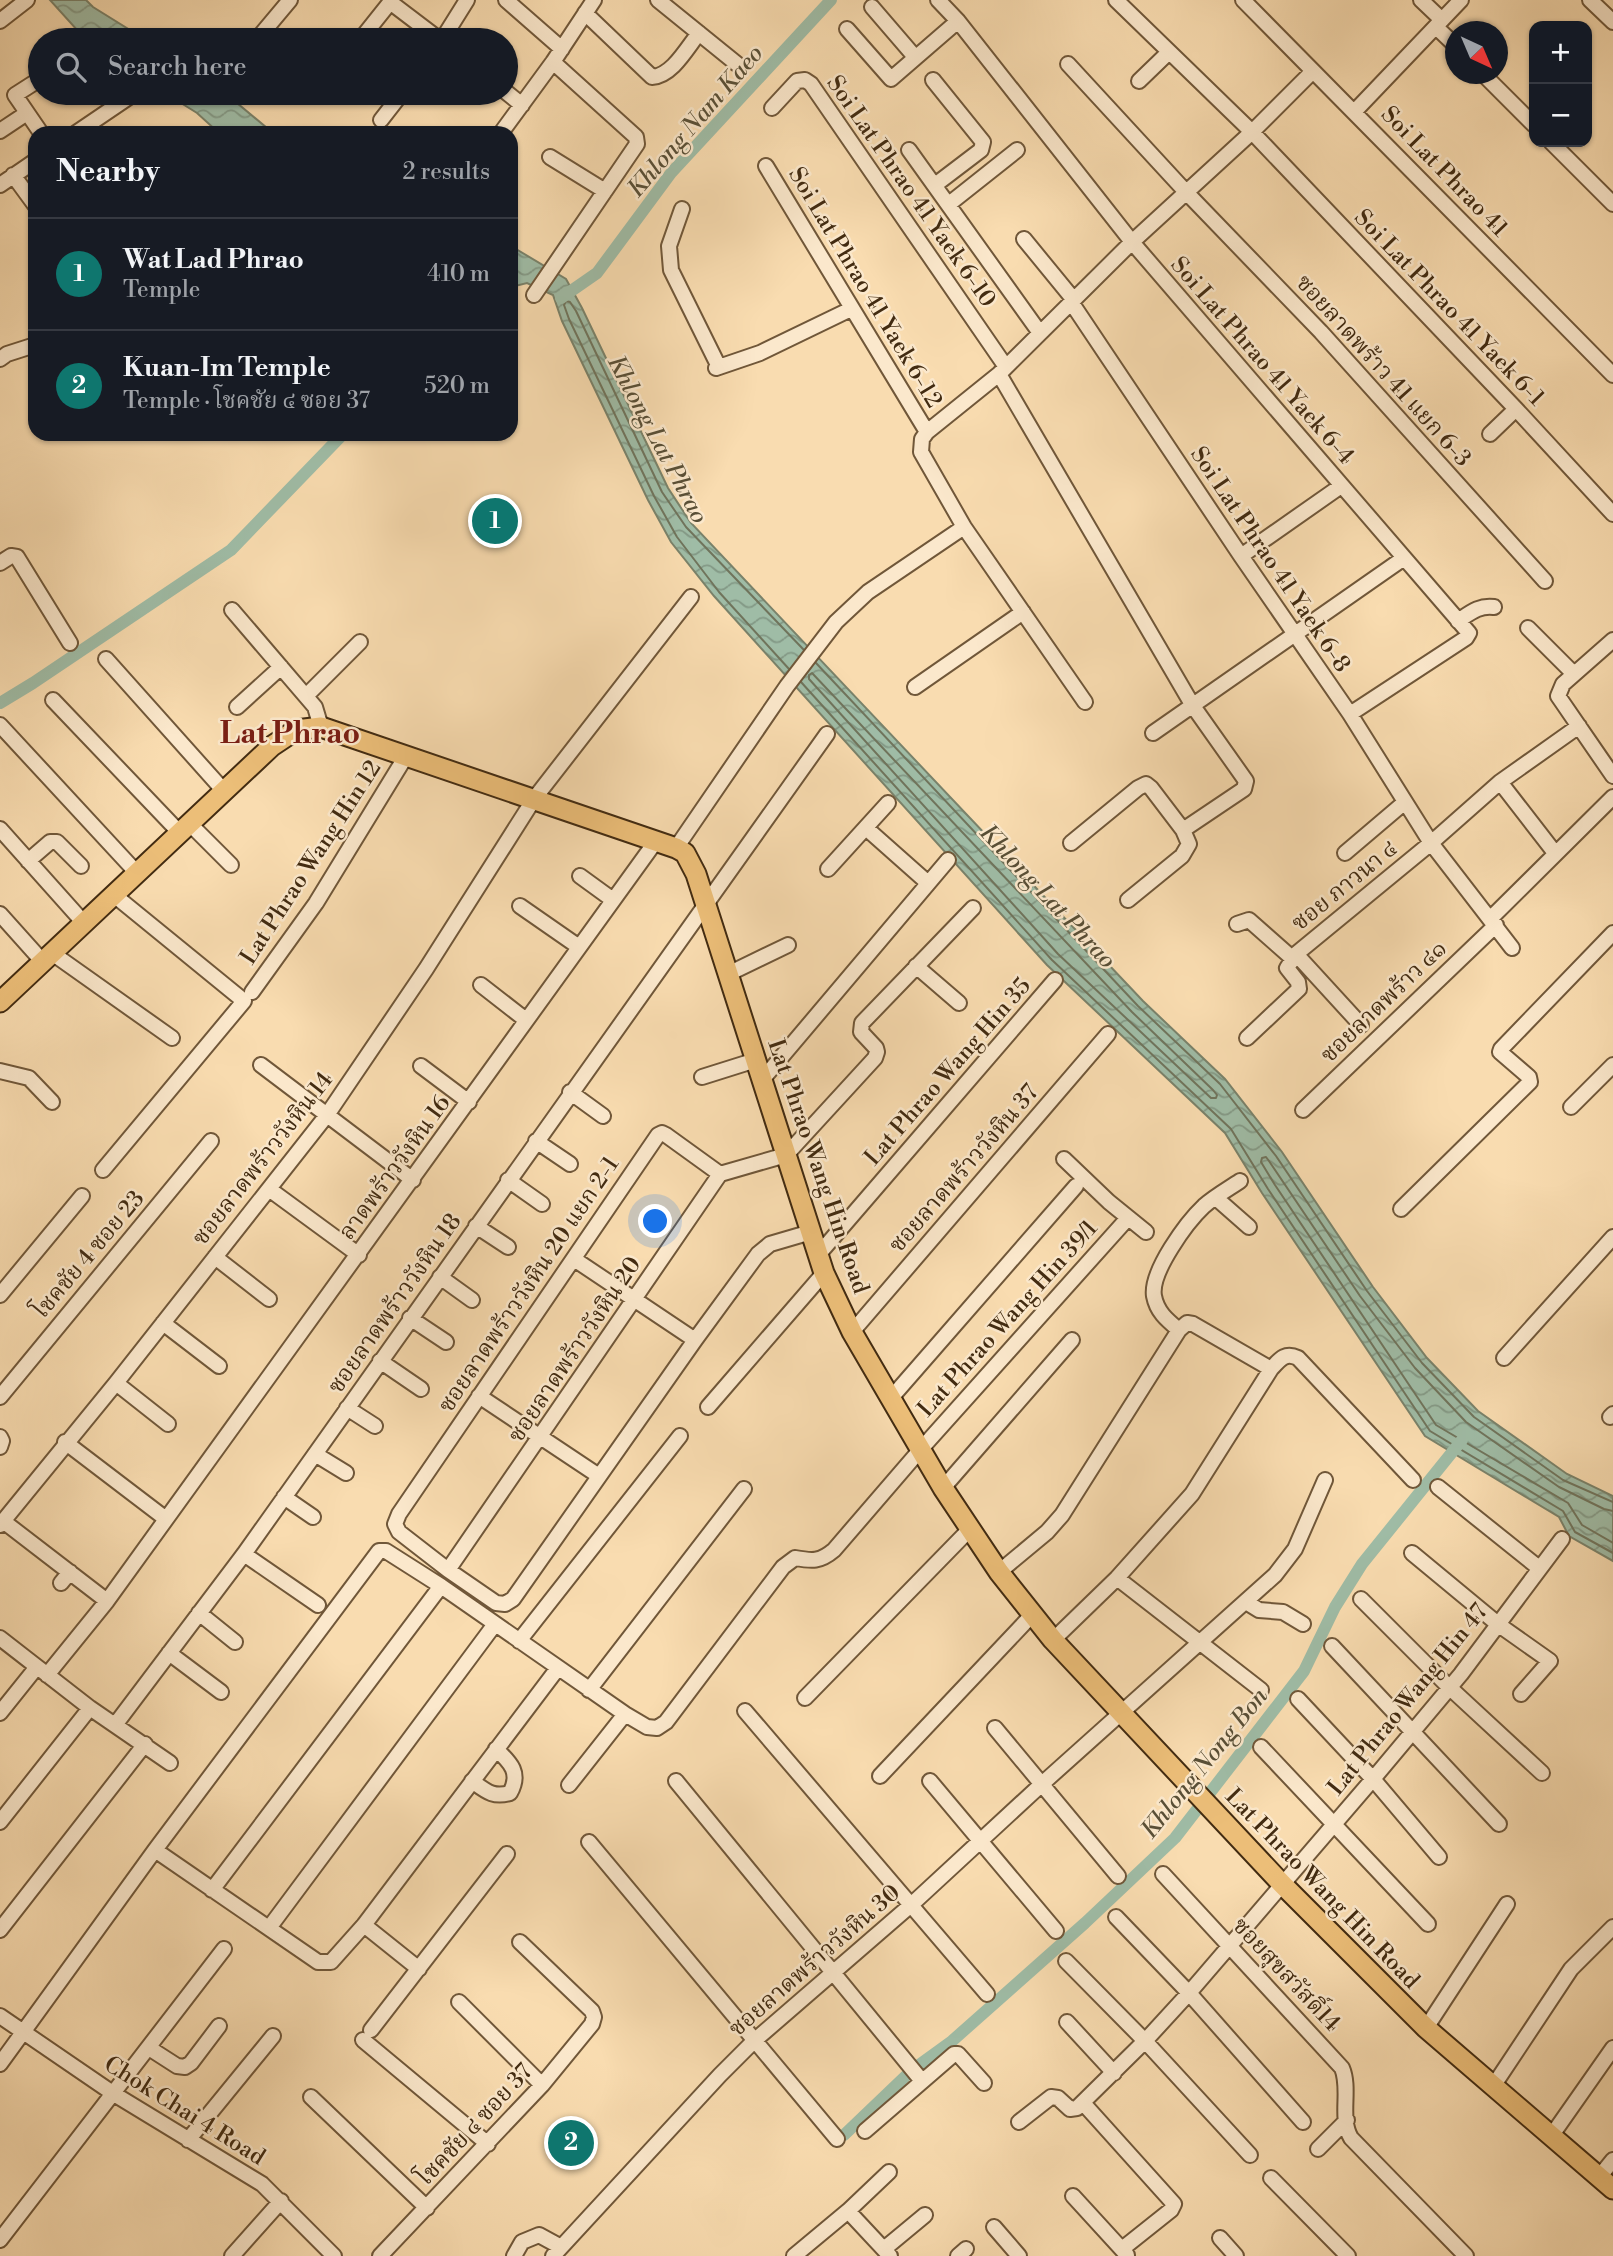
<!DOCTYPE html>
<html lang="en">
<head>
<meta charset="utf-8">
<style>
	body { margin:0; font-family:"Libre Bodoni","Noto Serif Thai",serif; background:#20242c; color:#f1f3f6 }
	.controls { position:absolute; right:21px; top:21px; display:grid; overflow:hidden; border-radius:14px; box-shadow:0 2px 5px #0004 }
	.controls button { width:63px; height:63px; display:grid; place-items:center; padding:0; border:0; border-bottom:2px solid #363941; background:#171b24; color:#f1f3f6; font:35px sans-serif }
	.compass { position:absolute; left:1445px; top:21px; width:63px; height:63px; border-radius:50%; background:#171b24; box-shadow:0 2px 5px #0004; rotate:136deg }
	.you { position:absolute; left:656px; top:1222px; width:24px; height:24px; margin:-18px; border:5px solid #fff; border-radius:50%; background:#1a73e8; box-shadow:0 0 0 10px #1a73e833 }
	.badge { display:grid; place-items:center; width:46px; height:46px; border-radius:50%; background:#0f766e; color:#fff; font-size:23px; font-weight:700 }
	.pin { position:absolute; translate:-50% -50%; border:4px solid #fff; box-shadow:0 2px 7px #0006 }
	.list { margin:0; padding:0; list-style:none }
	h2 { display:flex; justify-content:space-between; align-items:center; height:91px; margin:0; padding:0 28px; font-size:30px }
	h2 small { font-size:23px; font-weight:400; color:#9ea1a6 }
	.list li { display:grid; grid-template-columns:46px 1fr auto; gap:21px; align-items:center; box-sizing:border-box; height:112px; padding:0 28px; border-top:2px solid #363941 }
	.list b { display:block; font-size:26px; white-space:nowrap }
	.list p { margin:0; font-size:23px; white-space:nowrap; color:#9ea1a6 }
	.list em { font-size:23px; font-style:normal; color:#9ea1a6 }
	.icon { flex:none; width:38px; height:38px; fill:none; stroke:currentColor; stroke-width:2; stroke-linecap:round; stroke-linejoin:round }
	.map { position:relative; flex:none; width:1613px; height:2256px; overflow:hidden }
	.search { position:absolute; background:#171b24; box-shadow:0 2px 5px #0004; left:28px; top:28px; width:490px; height:77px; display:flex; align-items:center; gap:18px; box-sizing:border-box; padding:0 24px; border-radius:38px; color:#9ea1a6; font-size:26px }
	.panel { position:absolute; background:#171b24; box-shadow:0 2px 5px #0004; left:28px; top:126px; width:490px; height:315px; border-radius:21px }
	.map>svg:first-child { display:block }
	.water { fill:url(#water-waves); stroke:#7a826a; stroke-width:2 }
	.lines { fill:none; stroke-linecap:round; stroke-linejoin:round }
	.shore { stroke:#70745c; stroke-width:2 }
	.canal { stroke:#9fbca6; stroke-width:12 }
	.minor-casing { stroke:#705739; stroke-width:18 }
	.major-casing { stroke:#422b11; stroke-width:23 }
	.minor { stroke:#fbe8cc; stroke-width:14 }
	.major { stroke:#ecbe78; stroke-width:19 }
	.labels { text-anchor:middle; stroke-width:5; stroke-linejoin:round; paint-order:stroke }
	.street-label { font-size:23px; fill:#422b11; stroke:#fbe8cc }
	.water-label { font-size:24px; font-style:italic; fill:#594f36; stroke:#fbe8cc }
	.district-label { font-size:30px; font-weight:bold; fill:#7a1f14; stroke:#fbe8cc }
</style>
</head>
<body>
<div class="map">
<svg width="1613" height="2256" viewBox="0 0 1613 2256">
	<defs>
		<pattern id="water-waves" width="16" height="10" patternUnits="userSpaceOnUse" patternTransform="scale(1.75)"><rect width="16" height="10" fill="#9fbca6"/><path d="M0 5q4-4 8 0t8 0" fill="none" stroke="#839986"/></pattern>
	</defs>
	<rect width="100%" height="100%" fill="#f9dcb0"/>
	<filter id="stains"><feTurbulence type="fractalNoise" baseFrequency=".00286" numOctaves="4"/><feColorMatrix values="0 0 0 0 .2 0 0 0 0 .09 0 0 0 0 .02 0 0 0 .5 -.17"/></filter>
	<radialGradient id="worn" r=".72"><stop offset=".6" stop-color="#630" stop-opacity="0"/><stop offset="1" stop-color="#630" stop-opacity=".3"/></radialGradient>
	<path class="water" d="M50,0H86L93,7L146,40H91L78,31Z
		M165,93H225L273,133H219L197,113Z
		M511,246L566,279L582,308L668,488L691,523L1143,1001L1225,1079L1282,1152L1373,1287L1427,1358L1478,1411L1567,1474L1613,1496V1561L1569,1536L1559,1517L1425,1436L1262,1193L1225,1133L1047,965L714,596L671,542L648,500L562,321L553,295L527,283L511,287Z"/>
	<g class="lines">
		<path class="shore" d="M816,663L1138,1006L1220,1084L1276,1156L1367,1291L1422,1363L1474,1417L1563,1480L1613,1502
			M789,669L719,592L677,537L654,496L569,319L564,305L566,301L570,302L576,311L662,492L686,527L804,650
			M812,673L1132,1012L1213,1090L1217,1095L1216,1098H1211L1058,954L809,679V675Z
			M801,682L1052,960L1231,1129L1268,1189L1430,1431L1563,1511L1575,1532L1613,1553
			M1613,1511L1604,1509L1559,1487L1466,1422L1415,1368L1360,1296L1269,1161L1266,1157L1262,1158L1261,1162L1275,1185L1436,1425L1568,1503L1582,1525L1613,1543"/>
		<path class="canal" d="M561,298L597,273L671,173L831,0
			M0,703L33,683L231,550L343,434
			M844,2135L912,2070L952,2041L1085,1923L1175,1838L1304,1671L1335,1607L1362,1564L1462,1440"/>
		<defs>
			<path id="minor" d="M506,0L562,49
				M658,0L737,64
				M938,0L958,21L1132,242L1469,633L1466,638L1350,714
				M1116,0L1252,132L1516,409L1613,514
				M1243,0L1613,375
				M1421,0L1442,20
				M1590,0L1613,22
				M390,2L440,40
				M872,7L915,57
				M585,13L652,77C672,76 687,48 699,33
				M0,21L27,0
				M1436,27L1456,46
				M847,29L891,79L958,21
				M259,37L290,0
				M360,40L392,0
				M442,40L467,0
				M1068,64L1186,192L1321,332L1545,581
				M1483,74L1534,125
				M40,79L15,95L41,133
				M933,80L983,142L981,150L935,185
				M1139,81L1168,53
				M506,92L522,105
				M772,108L797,81L805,80L811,84L1006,367
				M1355,111L1461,0
				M381,120L402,93
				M0,131L27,113
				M76,133L135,93
				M501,133L553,62L594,0
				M1551,142L1613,204
				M909,150L1040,333
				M550,157L605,191
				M766,166L927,432
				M13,175L35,205
				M0,185L35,161
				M949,204L1017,150
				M682,209L669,246L671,270L719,367
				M1024,239L1074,300
				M534,295L637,144L636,137L553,62
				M1071,302L1241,556L1350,714L1431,843L1296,954L1361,1025
				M0,359L7,354L35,345
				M716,368L760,353L851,309
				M999,374L1193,706L1246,781L1244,789L1183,830
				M1490,434L1516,409
				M1241,556L1341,486
				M0,563L11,556L17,557L70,643
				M232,610L315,707L321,727
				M1458,621C1470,613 1479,605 1494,607
				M1528,628L1574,674
				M1613,640L1563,684L1558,696L1613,776
				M106,659L224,791
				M915,687L1023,612
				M306,696L360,642
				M53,700L180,833
				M1085,702L964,527L921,452L922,439L927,432L999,374L1132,242L1252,132L1313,71
				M237,707L281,667
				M0,725L137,873
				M1153,733L1404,558
				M1500,782L1555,853
				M190,824L231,865
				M866,828L928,883
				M0,829L84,923
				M1071,843L1138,788L1146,784L1151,788L1183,830L1189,844L1182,856L1128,900
				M676,848L787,686L836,622L868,592L964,527
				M1345,853L1405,802
				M28,861L50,842H57L81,866
				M828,869L888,803
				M580,876L613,900
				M520,906L579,947
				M0,914L43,962
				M1491,918L1613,797
				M1237,924L1249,920L1292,958
				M1512,948L1431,843L1500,782L1579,726
				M52,953L172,1038
				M916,966L959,1003
				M728,974L788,945
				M481,985L526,1020
				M252,992L316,903L406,756
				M1247,1038L1299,989L1298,982L1287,968L1296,954
				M261,1065L413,1180
				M421,1066L469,1102
				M0,1071L29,1078L52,1102
				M702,1077L756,1060
				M762,1080L948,860
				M570,1092L603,1116
				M1571,1107L1613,1065
				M1303,1110L1496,925
				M536,1141L570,1164
				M1064,1159L1109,1202L1146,1232
				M103,1170L244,1001L114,895
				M720,1174L666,1135L662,1133L658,1135L399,1514L395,1524L399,1532L448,1570L496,1603L505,1604L513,1599L695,1340L758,1254L770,1244L811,1232
				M508,1180L542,1204
				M269,1189L359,1255
				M1216,1198L1249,1227
				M1401,1209L1530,1082L1529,1077L1500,1052L1501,1049L1613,933
				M476,1226L508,1247
				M818,1255L1055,980
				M215,1257L269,1299
				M574,1259L695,1340
				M440,1277L472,1300
				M0,1295L82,1196
				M410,1318L446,1342
				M163,1323L219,1366
				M1179,1330C1167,1320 1157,1312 1154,1296C1150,1272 1187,1222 1204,1206C1214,1197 1228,1189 1240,1181
				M852,1332L1108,1034
				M1504,1358L1613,1237
				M380,1361L421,1389
				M116,1383L168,1424
				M479,1396L599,1476
				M0,1397L211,1141
				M891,1398L1076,1186
				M708,1407L824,1273
				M347,1408L375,1426
				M1610,1417L1613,1414
				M0,1437L2,1441L0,1447
				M65,1442L166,1519
				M315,1454L346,1473
				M1438,1487L1539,1568
				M943,1488L1072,1340
				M284,1497L313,1517
				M3,1521L107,1601
				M0,1525L116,1383L327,1115L426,969L534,799L691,597
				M1412,1553L1499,1625L1550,1661L1521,1694
				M244,1554L318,1605
				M448,1570L720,1174L786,1155L875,1058L877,1052L876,1048L861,1032L862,1023L973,908
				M999,1572L1047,1532L1062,1515L1179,1330L1187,1323L1193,1324L1271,1369
				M1117,1578L1261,1690
				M61,1583L70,1572
				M1361,1599L1449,1687L1542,1773
				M1246,1602L1259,1610L1283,1612L1303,1624
				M199,1613L235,1642
				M0,1638L90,1708L170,1763
				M1053,1640L1117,1578L1192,1494L1271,1369C1280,1359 1285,1352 1298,1358L1413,1480
				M519,1641L680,1436
				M1332,1646L1499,1824
				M169,1653L221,1692
				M47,1675L107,1601L656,841
				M589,1690L744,1489
				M805,1698L970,1529
				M1298,1699L1373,1779L1439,1857
				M745,1711L987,1994
				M0,1713L36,1668
				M115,1725L244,1554L827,734
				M995,1728L1118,1876
				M1261,1747L1428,1924
				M880,1776L1032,1615
				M472,1781C486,1791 493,1798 510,1793C521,1773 511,1763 496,1749
				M676,1781L922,2081
				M930,1781L1056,1931
				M569,1785L625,1714
				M0,1822L90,1708
				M589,1842L837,2139
				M155,1850L318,1962H331L364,1925L558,1668
				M1163,1874L1342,2068C1351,2089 1339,2118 1351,2138L1466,2256
				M212,1890L441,1586
				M1116,1917L1189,1993L1303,2122
				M364,1925L419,1969
				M269,1928L495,1624
				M0,1930L145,1744
				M1066,1961L1145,2041L1250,2155
				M459,2002L542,2085
				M0,2016L114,2094L262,2184L334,2256
				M1067,2022L1114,2073
				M1426,2028L1507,1904
				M371,2030L507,1854
				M363,2040L488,2144
				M149,2048L177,2066L185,2067L191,2063L219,2026
				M0,2064L155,1850L379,1551H386L441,1586L625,1714L647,1727L657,1728L666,1722L783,1567L795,1558C812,1561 820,1562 834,1550L921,1449L1128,1218
				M1494,2085L1571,1969L1613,1927
				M311,2097L427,2208
				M1084,2104L1174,2204L1171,2210L1122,2249
				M1019,2122L1051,2097L1058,2098L1070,2109L1077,2108L1145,2041L1189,1993L1373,1779L1461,1674L1562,1539
				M865,2131L954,2054H958L984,2083
				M1552,2135L1613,2048
				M188,2140L273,2036
				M1318,2149L1347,2120
				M1600,2176L1613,2160
				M1271,2178L1348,2256
				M1073,2196L1127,2255
				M848,2211L890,2256
				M994,2227L1019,2256
				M1220,2238L1236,2256
				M0,2240L224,1949
				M884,2249L925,2215
				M232,2256L281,2201
				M380,2256L542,2085L592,2024L594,2017L592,2011L520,1942
				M514,2256L522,2242L539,2235L561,2247
				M553,2256L720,2075L754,2041L911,1905L1043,1783L1275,1575L1295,1549L1325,1480
				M794,2256L848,2211L889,2172
				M958,2256L966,2249"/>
			<path id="major" d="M0,1002L272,746L296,730L321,727L676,848L685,853L696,874L824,1273L852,1332L943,1488L999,1572L1053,1640L1282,1884L1426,2028L1613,2189"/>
		</defs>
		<use href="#minor" class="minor-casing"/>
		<use href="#major" class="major-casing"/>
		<use href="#minor" class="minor"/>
		<use href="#major" class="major"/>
	</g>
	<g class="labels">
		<g class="street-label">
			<text transform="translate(1445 171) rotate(46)" y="8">Soi Lat Phrao 41</text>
			<text transform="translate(912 191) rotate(55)" y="8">Soi Lat Phrao 41 Yaek 6-10</text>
			<text transform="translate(866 287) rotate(59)" y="8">Soi Lat Phrao 41 Yaek 6-12</text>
			<text transform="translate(1450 307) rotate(46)" y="8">Soi Lat Phrao 41 Yaek 6-1</text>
			<text transform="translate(1263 360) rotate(49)" y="8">Soi Lat Phrao 41 Yaek 6-4</text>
			<text transform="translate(1384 370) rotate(48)" y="8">ซอยลาดพร้าว 41 แยก 6-3</text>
			<text transform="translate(1271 559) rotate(56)" y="8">Soi Lat Phrao 41 Yaek 6-8</text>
			<text transform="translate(310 862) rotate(-57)" y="8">Lat Phrao Wang Hin 12</text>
			<text transform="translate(1344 885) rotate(-39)" y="8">ซอย ภาวนา ๔</text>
			<text transform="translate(1383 1001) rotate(-44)" y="8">ซอยลาดพร้าว ๔๑</text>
			<text transform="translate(947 1071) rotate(-49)" y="8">Lat Phrao Wang Hin 35</text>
			<text transform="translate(262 1158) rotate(-52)" y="8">ซอยลาดพร้าววังหิน 14</text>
			<text transform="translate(819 1166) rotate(71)" y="8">Lat Phrao Wang Hin Road</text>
			<text transform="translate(394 1167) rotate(-54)" y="8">ลาดพร้าววังหิน 16</text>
			<text transform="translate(963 1168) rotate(-49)" y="8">ซอยลาดพร้าววังหิน 37</text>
			<text transform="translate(88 1254) rotate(-50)" y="8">โชคชัย 4 ซอย 23</text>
			<text transform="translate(528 1284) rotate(-56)" y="8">ซอยลาดพร้าววังหิน 20 แยก 2-1</text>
			<text transform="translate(394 1303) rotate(-55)" y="8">ซอยลาดพร้าววังหิน 18</text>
			<text transform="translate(1007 1318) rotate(-48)" y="8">Lat Phrao Wang Hin 39/1</text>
			<text transform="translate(574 1349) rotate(-56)" y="8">ซอยลาดพร้าววังหิน 20</text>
			<text transform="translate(1407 1699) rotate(-51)" y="8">Lat Phrao Wang Hin 47</text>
			<text transform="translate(1323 1888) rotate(46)" y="8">Lat Phrao Wang Hin Road</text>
			<text transform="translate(814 1960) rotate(-41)" y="8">ซอยลาดพร้าววังหิน 30</text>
			<text transform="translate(1287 1974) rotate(47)" y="8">ซอยสุขสวัสดิ์14</text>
			<text transform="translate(185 2110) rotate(32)" y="8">Chok Chai 4 Road</text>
			<text transform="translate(474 2124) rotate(-47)" y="8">โชคชัย ๔ ซอย 37</text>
		</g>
		<g class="water-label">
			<text transform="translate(695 121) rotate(-49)" y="8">Khlong Nam Kaeo</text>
			<text transform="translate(658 439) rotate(62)" y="8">Khlong Lat Phrao</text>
			<text transform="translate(1048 896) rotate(47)" y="8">Khlong Lat Phrao</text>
			<text transform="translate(1204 1763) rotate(-51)" y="8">Khlong Nong Bon</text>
		</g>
		<g class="district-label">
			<text x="290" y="743">Lat Phrao</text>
		</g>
	</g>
	<rect width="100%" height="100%" filter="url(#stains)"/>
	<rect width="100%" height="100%" fill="url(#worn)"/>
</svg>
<div class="controls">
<button>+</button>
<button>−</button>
</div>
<svg class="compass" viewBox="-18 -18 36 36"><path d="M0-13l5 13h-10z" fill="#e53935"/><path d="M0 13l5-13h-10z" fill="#9ea1a6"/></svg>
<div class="you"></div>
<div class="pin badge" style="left:495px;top:521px">1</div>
<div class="pin badge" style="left:571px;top:2143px">2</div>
<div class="search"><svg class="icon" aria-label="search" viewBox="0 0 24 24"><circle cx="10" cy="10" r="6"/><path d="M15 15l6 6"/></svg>Search here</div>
<section class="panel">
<h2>Nearby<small>2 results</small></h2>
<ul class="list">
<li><span class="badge">1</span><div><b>Wat Lad Phrao</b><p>Temple</p></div><em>410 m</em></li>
<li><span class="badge">2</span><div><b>Kuan-Im Temple</b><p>Temple · โชคชัย ๔ ซอย 37</p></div><em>520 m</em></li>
</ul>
</section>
</div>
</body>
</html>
